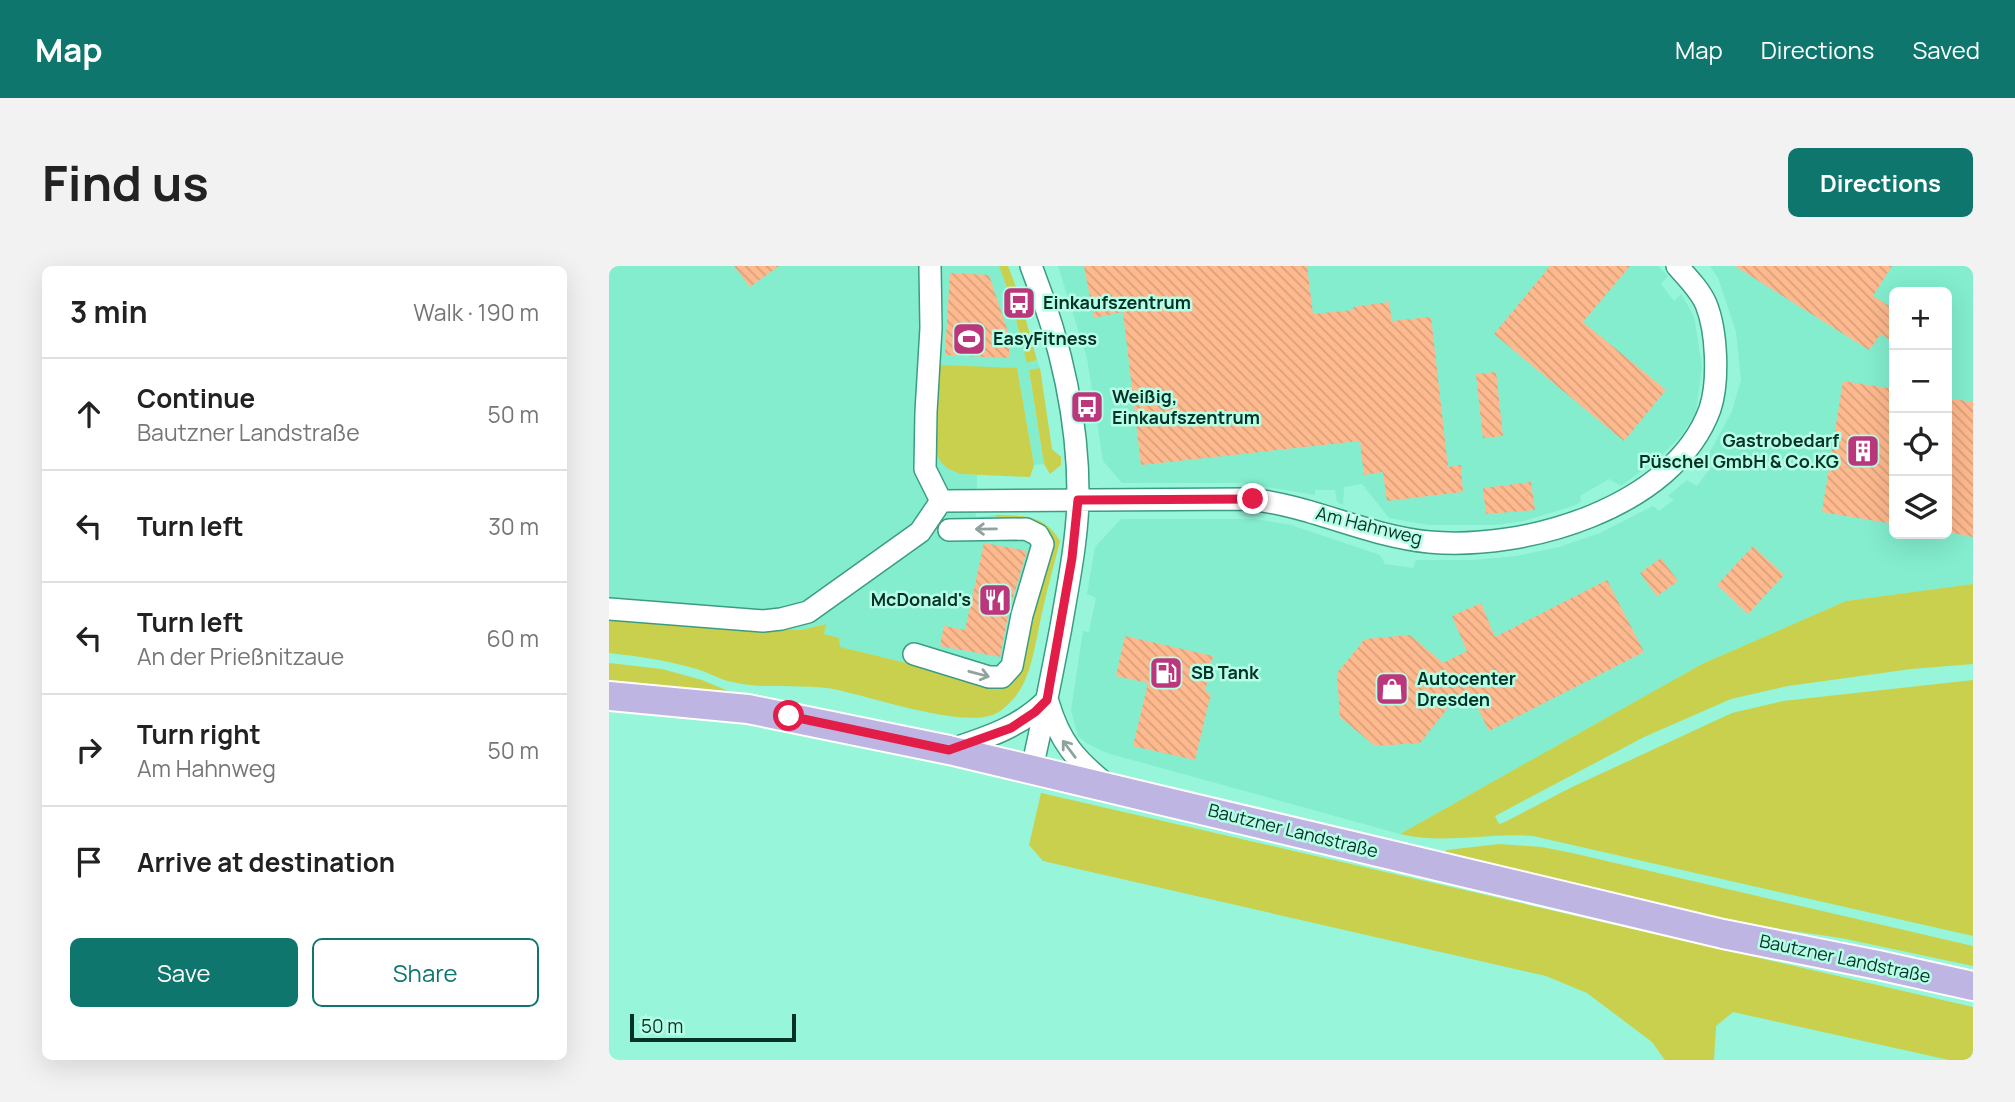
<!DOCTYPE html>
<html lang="en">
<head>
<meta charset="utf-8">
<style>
	body { margin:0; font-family:Manrope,sans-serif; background:#f2f2f2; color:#222 }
	.controls { position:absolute; right:21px; top:21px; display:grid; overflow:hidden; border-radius:10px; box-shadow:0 7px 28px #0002 }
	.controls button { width:63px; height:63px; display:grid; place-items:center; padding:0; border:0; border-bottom:2px solid #e0e0e0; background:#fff; color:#222; font:35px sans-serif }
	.scale { position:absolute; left:21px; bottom:18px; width:166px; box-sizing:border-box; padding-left:7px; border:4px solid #063127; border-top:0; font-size:19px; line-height:24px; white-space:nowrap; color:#063127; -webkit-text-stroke:5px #b6ffe7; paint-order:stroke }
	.stop { position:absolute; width:21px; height:21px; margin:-16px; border:5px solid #e11d48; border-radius:50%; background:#fff }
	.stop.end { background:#e11d48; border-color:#fff; box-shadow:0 2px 7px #0008 }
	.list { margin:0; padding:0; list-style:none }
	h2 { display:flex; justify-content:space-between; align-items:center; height:91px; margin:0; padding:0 28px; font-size:30px }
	h2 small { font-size:23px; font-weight:400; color:#767676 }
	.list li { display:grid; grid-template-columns:46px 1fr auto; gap:21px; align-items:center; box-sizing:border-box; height:112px; padding:0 28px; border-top:2px solid #e0e0e0 }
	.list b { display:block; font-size:26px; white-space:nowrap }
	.list p { margin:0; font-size:23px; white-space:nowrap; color:#767676 }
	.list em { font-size:23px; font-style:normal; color:#767676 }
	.actions { display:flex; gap:14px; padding:21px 28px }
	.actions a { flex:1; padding:16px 0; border:2px solid #0f766e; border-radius:10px; text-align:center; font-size:24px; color:#0f766e }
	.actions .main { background:#0f766e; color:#fff }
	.icon { flex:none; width:38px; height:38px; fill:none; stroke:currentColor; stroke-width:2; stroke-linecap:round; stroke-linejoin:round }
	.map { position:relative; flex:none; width:1364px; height:794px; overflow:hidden; border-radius:10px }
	header { display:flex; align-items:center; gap:42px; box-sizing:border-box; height:98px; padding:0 35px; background:#0f766e; color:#fff }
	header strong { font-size:33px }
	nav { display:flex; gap:38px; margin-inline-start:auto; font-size:24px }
	.intro { display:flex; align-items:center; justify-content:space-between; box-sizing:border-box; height:168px; padding:0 42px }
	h1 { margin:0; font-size:49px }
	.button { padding:18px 32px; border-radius:10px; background:#0f766e; color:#fff; font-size:24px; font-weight:700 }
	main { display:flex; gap:42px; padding:0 42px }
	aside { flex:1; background:#fff; border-radius:10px; box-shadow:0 7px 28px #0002 }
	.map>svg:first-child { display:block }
	.built { fill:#83edce; fill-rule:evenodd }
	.grass { fill:#c8d04e }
	.building { fill:url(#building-back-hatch) }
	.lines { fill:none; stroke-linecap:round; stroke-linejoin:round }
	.minor-casing { stroke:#3b9c83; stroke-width:24 }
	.major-casing { stroke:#fff; stroke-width:32 }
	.minor { stroke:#fff; stroke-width:21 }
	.major { stroke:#bfb5e2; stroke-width:28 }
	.oneway { stroke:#8fa29e }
	.route { stroke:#e11d48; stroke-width:9 }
	.labels { text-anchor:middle; stroke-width:5; stroke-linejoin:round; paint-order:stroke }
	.poi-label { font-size:18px; font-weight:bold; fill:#063127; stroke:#b6ffe7; text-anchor:start }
	.street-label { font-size:18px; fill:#063127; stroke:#b6ffe7 }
</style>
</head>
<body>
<header>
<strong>Map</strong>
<nav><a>Map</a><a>Directions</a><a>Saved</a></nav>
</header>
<div class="intro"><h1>Find us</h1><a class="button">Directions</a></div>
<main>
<aside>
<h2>3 min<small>Walk · 190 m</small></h2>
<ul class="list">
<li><svg class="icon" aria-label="ahead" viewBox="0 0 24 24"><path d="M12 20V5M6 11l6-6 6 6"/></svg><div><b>Continue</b><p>Bautzner Landstraße</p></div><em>50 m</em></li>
<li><svg class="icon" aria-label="left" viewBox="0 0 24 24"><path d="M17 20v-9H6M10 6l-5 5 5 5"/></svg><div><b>Turn left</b></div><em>30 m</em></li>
<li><svg class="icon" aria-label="left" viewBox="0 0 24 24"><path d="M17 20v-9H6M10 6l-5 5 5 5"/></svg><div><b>Turn left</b><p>An der Prießnitzaue</p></div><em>60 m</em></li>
<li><svg class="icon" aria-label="right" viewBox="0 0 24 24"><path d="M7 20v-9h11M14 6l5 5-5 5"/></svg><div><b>Turn right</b><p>Am Hahnweg</p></div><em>50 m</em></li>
<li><svg class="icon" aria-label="arrive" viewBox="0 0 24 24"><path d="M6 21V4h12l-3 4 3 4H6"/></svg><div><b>Arrive at destination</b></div></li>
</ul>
<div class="actions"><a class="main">Save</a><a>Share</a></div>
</aside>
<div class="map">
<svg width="1364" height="794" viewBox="0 0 1364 794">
	<defs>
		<pattern id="building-back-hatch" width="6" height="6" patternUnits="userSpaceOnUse" patternTransform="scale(1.75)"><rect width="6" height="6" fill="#ffb98e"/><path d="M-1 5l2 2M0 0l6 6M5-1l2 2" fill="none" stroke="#d9a07a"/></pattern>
	</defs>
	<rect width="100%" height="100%" fill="#97f5d9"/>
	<path class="built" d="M0,0H391L419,97L428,94L431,102L420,105L435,198L425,199L408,102L351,208L368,209L367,251L387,249L386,256L429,259L393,420L230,381L229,372L215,369L216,358L192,364L0,353Z
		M449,0H1049L1059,10L1052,18L1065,35L1072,28L1085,50L1093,100L1087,146L1073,169L1050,192L1012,220L1000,213L971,230L972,236L964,240L915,255L887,259H820L780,252L753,218L735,221L734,239L728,236L726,224H706V229L635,217H513L494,195L478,92Z
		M1101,0H1364V318L1237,335L1093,398L791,568L498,487L479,478L469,470L462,444L474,365L480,366L487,332L478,328L486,281L512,253H646L682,259L771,289L776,298L804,302L807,294H865L908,290L950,281L991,267L1044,240L1050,245L1065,234L1059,230L1078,214L1088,220L1103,200L1097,193L1123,145L1132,114L1127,66L1109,12ZM1285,26H1338V268H1285Z"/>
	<path class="grass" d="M390,0H399L410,29L428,94L418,97L401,30Z
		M331,99L408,102L425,199L421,211L351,208L338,202L331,195L325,181Z
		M431,102L443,183L452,191V199L441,208L435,198L420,104Z
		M387,249C415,250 435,248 451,275C445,299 438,323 433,347C427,372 423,412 405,432C399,439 390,448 380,450C346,459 265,432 229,424C195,417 158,424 123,416C109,413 97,405 84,402C56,394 28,390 0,387V353L192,364L217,358L215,368L230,372L231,381L393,420L420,349L443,280L386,257Z
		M1364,318V398L1302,403L1179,420L1122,433L1035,471L886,550L890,558L896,556L961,522L1123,447L1174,435L1364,414V670L924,570C879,566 836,579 791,568L1093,398L1237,335Z
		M0,397L53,403L93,414L124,427V430L67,422L0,418Z
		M432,527L1364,741V794H1340L1124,746L1107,760L1105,794H1056L1043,776L978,727L937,710L434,595L420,579Z
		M890,578L933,581L963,587L1364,680V700L1232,672L1129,657L1013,632L832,588L838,584Z"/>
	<path class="building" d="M125,0H170L141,21Z
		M475,0H698L704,48L745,44L744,41L780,36L783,55L822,51L839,201L852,199L854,226L778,235L774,206L755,209L751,175L532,199L514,46L485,52Z
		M941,0H1021L974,56L1057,124L1015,175L885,68Z
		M1126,0H1283L1264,30L1285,43V77L1272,68L1260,84Z
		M341,7L380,9L400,69V92L336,89Z
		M887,106L894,170L874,172L867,108Z
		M1234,115L1285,123V258L1213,246Z
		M1338,132L1364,136V271L1338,266Z
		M922,216L926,244L877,248L874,222Z
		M375,277L418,285L400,345L391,391L331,380L335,360L356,364Z
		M1144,280L1175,309L1139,348L1108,319Z
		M1052,292L1069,315L1048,330L1031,307Z
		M998,314L1035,386L880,465L862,428L843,437L811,477L766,480L731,451L728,407L756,373L801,369L834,397L858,385L843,350L872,337L886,371Z
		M516,370L604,390L596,426L602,427L586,494L524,480L539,417L507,410Z"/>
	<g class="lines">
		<defs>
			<path id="minor" d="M321,0L322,62L317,146L316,203L332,235
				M422,0C451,74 470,154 469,234C468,276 459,319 452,361C443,408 434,455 423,502
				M332,235L639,233C701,239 758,270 820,276C915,285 1065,242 1101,143C1110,116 1108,65 1097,38C1091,24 1078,11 1068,0
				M0,343L154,355L172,353L199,346L311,266L332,235
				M305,388L380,411H393L403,400L413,349L434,278L429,269L417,263L340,264
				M439,436C451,477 467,494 499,520
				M340,484C376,472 410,462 438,434"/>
			<path id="major" d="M0,430L139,443L340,484L1114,668L1269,699L1364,720"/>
		</defs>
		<use href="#minor" class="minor-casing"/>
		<use href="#major" class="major-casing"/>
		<use href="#minor" class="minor"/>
		<use href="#major" class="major"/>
	</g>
	<defs><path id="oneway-shaft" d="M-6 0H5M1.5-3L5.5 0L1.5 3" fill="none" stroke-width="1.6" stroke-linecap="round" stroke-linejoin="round" transform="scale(1.75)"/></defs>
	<g class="oneway">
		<use href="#oneway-shaft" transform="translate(377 263) rotate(179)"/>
		<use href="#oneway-shaft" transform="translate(370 408) rotate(15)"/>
		<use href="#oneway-shaft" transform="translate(460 483) rotate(-127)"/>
	</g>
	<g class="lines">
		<path class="route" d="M180,450L340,484L402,462L426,446L438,434L463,292L469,234L644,233"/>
	</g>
	<defs>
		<symbol id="bus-square" viewBox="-11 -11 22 22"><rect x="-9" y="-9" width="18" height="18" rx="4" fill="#bb377c" stroke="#b6ffe7"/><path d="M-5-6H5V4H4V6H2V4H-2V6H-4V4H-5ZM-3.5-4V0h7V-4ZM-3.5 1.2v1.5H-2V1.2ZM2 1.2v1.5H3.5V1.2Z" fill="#fff"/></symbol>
		<symbol id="stadium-square" viewBox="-11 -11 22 22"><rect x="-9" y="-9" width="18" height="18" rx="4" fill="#bb377c" stroke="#b6ffe7"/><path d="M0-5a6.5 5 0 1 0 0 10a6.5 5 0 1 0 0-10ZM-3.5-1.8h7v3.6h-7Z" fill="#fff"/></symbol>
		<symbol id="building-square" viewBox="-11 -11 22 22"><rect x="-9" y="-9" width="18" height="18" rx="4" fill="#bb377c" stroke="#b6ffe7"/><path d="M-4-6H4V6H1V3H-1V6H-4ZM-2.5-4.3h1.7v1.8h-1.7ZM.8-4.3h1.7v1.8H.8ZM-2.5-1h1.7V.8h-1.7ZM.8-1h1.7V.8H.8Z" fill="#fff"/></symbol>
		<symbol id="restaurant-square" viewBox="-11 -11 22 22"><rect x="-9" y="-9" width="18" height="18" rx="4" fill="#bb377c" stroke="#b6ffe7"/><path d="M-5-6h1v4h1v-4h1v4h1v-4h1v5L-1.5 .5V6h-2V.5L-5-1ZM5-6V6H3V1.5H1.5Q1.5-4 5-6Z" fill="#fff"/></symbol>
		<symbol id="fuel-square" viewBox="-11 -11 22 22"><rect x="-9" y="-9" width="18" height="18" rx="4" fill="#bb377c" stroke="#b6ffe7"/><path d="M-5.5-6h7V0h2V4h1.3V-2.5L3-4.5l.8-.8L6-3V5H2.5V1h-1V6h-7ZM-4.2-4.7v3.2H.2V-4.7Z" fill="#fff"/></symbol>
		<symbol id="shop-square" viewBox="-11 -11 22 22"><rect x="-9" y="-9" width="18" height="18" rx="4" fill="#bb377c" stroke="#b6ffe7"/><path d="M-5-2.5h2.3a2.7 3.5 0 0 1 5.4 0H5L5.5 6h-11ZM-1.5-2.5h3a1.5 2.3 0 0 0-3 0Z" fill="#fff"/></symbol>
	</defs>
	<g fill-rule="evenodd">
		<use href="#bus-square" x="391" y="18" width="38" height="38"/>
		<use href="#stadium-square" x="341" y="54" width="38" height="38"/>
		<use href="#bus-square" x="459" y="122" width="38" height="38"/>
		<use href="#building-square" x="1235" y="166" width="38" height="38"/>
		<use href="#restaurant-square" x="367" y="315" width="38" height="38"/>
		<use href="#fuel-square" x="538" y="388" width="38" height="38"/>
		<use href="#shop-square" x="764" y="404" width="38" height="38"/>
	</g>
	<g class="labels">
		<g class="poi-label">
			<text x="434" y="43">Einkaufszentrum</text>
			<text x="384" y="79">EasyFitness</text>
			<text x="503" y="137">Weißig,<tspan x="503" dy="21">Einkaufszentrum</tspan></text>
			<text x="1230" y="181" text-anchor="end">Gastrobedarf<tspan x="1230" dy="21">Püschel GmbH &amp; Co.KG</tspan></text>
			<text x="362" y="340" text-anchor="end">McDonald's</text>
			<text x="582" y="413">SB Tank</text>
			<text x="808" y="419">Autocenter<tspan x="808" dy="21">Dresden</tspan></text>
		</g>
		<g class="street-label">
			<text transform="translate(760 260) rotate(14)" y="6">Am Hahnweg</text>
			<text transform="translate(684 565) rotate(14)" y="6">Bautzner Landstraße</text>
			<text transform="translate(1236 693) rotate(12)" y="6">Bautzner Landstraße</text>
		</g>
	</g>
</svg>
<div class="controls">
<button>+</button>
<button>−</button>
<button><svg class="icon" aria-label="locate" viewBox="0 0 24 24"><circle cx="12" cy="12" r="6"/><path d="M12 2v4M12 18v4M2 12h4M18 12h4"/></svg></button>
<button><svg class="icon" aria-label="layers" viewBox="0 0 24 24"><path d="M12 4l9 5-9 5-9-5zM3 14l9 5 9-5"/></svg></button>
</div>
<div class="scale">50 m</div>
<div class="stop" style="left:180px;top:450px"></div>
<div class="stop end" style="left:644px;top:233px"></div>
</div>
</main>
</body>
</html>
